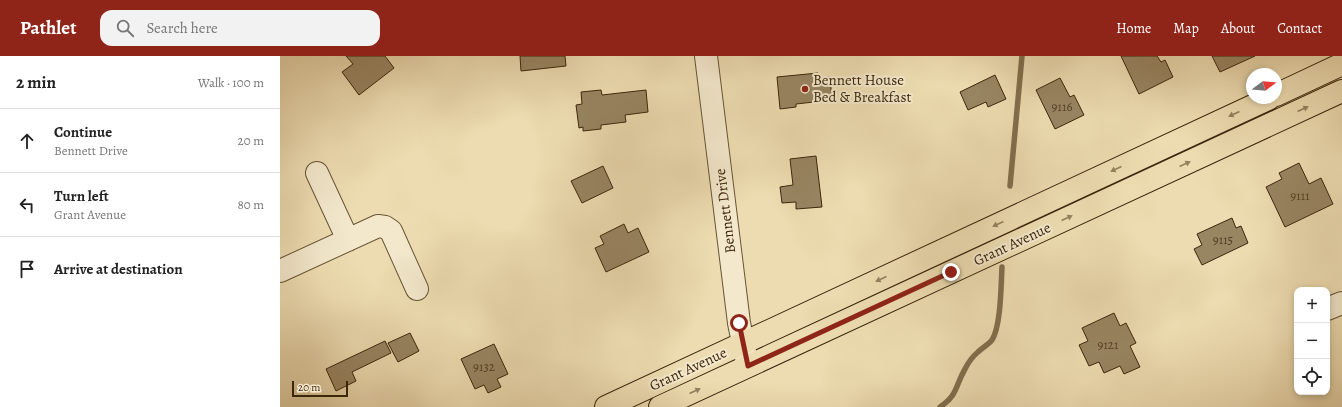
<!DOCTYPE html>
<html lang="en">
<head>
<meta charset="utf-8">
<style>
	body { margin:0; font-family:Alegreya,serif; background:#f2f2f2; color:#222 }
	.controls { position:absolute; right:12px; bottom:12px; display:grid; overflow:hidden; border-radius:8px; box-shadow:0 2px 6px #0003 }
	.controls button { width:36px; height:36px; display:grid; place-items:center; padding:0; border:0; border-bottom:1px solid #e0e0e0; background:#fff; color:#222; font:20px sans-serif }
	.compass { position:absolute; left:966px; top:12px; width:36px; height:36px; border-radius:50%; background:#fff; box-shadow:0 2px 6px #0003; rotate:74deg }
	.scale { position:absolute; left:12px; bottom:10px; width:56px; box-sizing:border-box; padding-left:4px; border:2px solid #3c260c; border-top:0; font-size:11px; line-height:14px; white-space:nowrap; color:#3c260c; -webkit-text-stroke:3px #f3e8cc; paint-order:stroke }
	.stop { position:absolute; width:12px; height:12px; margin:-9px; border:3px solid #8f2418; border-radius:50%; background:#fff }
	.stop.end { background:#8f2418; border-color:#fff; box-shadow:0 1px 4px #0008 }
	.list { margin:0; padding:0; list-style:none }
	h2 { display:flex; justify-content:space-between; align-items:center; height:52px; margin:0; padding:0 16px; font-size:17px }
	h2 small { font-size:13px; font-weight:400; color:#767676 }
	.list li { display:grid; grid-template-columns:26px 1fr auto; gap:12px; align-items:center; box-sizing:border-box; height:64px; padding:0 16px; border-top:1px solid #e0e0e0 }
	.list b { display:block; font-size:15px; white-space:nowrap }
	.list p { margin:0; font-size:13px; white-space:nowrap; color:#767676 }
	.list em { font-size:13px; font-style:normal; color:#767676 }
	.icon { flex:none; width:22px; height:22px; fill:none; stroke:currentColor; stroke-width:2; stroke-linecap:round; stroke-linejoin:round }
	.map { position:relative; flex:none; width:1062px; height:351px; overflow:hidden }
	header { display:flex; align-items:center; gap:24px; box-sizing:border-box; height:56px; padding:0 20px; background:#8f2418; color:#fff }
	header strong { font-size:19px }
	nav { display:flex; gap:22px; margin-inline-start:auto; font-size:14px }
	.search { width:280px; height:36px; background:#f2f2f2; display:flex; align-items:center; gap:10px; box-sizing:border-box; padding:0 14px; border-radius:12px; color:#767676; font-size:15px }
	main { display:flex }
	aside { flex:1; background:#fff }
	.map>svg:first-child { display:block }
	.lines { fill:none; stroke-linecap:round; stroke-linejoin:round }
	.stream { stroke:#826e4d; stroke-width:5.5 }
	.building { fill:#988562; stroke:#3c260c }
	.minor-casing { stroke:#685435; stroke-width:24 }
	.major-casing { stroke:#3c260c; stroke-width:24 }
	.minor { stroke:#f3e8cc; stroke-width:22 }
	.major { stroke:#eddcb1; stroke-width:22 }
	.oneway { fill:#94815e }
	.route { stroke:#8f2418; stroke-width:5 }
	.poi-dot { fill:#8f2418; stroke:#f3e8cc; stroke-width:1.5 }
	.labels { text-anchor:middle; stroke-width:4; stroke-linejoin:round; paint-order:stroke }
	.number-label { font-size:13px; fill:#533e22 }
	.poi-label { font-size:15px; fill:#3c260c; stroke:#f3e8cc; text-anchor:start }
	.street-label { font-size:15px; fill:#3c260c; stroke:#f3e8cc }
</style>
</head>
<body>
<header>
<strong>Pathlet</strong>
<div class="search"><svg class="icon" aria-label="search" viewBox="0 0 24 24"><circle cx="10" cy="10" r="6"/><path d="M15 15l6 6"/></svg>Search here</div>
<nav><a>Home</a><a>Map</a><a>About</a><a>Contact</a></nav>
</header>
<main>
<aside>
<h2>2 min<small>Walk · 100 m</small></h2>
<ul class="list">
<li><svg class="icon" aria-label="ahead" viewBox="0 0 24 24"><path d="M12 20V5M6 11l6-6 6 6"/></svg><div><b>Continue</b><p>Bennett Drive</p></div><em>20 m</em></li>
<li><svg class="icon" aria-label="left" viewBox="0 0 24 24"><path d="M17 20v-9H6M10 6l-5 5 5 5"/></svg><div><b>Turn left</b><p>Grant Avenue</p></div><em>80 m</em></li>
<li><svg class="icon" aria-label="arrive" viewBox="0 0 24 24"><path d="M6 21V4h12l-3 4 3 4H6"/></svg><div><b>Arrive at destination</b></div></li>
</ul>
</aside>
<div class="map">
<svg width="1062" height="351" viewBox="0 0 1062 351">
	<rect width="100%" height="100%" fill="#eddcb1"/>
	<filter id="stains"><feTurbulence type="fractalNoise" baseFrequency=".005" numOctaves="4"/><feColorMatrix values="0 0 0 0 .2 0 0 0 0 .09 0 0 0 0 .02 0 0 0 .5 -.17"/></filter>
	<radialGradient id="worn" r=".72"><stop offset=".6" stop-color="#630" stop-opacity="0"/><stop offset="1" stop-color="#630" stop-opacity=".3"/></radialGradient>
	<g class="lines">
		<path class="stream" d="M730,130L742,0
			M660,351C678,339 675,330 685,313C688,307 692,301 698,296C702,292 708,289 712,284C721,270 721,229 722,211"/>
	</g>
	<path class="building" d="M66,0H105L114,12L79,39L62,16L73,8Z
		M240,0H285L286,10L241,15Z
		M841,0H877L881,6L885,4L893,21L859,38Z
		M932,0H975L940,16Z
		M538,17V22L550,21L552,44L516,48V51L500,53L497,21Z
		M715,19L726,43L708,51L706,46L688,54L680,36Z
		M780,22L790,41L794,39L804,59L775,73L756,34Z
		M321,34L322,39L366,34L368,56L345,59L346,66L321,69V73L303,75V71L299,72L296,49L302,48L301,36Z
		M536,100L542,151L516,153V146L502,147L500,131L513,129L510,103Z
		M1019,107L1029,128L1041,122L1053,148L1005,171L986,131L1002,123L999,117Z
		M323,110L333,132L302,147L291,125Z
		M952,162L956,172L961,170L968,187L922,209L914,193L922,189L917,178Z
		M344,168L348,177L358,172L369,196L326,216L315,192L324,188L320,180Z
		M834,257L840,270L846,267L856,287L850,290L860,311L844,318L840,310L824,317L819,306L809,310L799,289L808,285L802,272Z
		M130,277L139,295L118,306L108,287Z
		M105,285L111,297L72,316L76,325L56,335L46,313Z
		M214,288L228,318L217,323L221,331L208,337L204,329L195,333L181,303Z"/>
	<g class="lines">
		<defs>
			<path id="minor" d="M426,0L459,267L467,306
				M37,117L68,184
				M0,215L98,170L105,171L111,175L137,233
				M1047,253L1062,247"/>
			<path id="major" d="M996,39L1062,8
				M326,351L990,42
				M380,351L1062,35"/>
		</defs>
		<use href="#minor" class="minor-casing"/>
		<use href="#major" class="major-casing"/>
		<use href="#minor" class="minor"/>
		<use href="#major" class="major"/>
	</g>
	<defs><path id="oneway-solid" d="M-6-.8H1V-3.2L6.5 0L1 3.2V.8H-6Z"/></defs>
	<g class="oneway">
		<use href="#oneway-solid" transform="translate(1023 53) rotate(-25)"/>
		<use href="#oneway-solid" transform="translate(954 58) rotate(155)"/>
		<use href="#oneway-solid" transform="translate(905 108) rotate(-25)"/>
		<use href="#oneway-solid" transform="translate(836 113) rotate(155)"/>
		<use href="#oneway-solid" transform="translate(787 162) rotate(-25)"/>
		<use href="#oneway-solid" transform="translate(718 168) rotate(155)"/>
		<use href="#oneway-solid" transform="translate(601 223) rotate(155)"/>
		<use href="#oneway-solid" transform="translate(415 335) rotate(-25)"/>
	</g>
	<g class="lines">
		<path class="route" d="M459,267L468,310L671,216"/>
	</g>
	<circle class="poi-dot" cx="525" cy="33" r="4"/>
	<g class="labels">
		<g class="number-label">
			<text x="782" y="55">9116</text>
			<text x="1020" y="144">9111</text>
			<text x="943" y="188">9115</text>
			<text x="828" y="293">9121</text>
			<text x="204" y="315">9132</text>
		</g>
		<g class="poi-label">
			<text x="533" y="29">Bennett House<tspan x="533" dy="17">Bed &amp; Breakfast</tspan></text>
		</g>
		<g class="street-label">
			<text transform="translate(445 155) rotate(-97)" y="5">Bennett Drive</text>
			<text transform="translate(732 188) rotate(-25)" y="5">Grant Avenue</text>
			<text transform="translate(408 313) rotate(-25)" y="5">Grant Avenue</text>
		</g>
	</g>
	<rect width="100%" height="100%" filter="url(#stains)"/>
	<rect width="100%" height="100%" fill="url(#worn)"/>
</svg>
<div class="controls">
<button>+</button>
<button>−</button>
<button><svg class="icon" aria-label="locate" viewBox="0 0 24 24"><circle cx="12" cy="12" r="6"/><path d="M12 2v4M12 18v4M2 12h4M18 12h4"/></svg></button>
</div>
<svg class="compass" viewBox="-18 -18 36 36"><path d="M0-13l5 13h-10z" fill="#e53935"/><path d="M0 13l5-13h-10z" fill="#767676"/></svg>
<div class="scale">20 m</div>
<div class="stop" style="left:459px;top:267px"></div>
<div class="stop end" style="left:671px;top:216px"></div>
</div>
</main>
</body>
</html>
